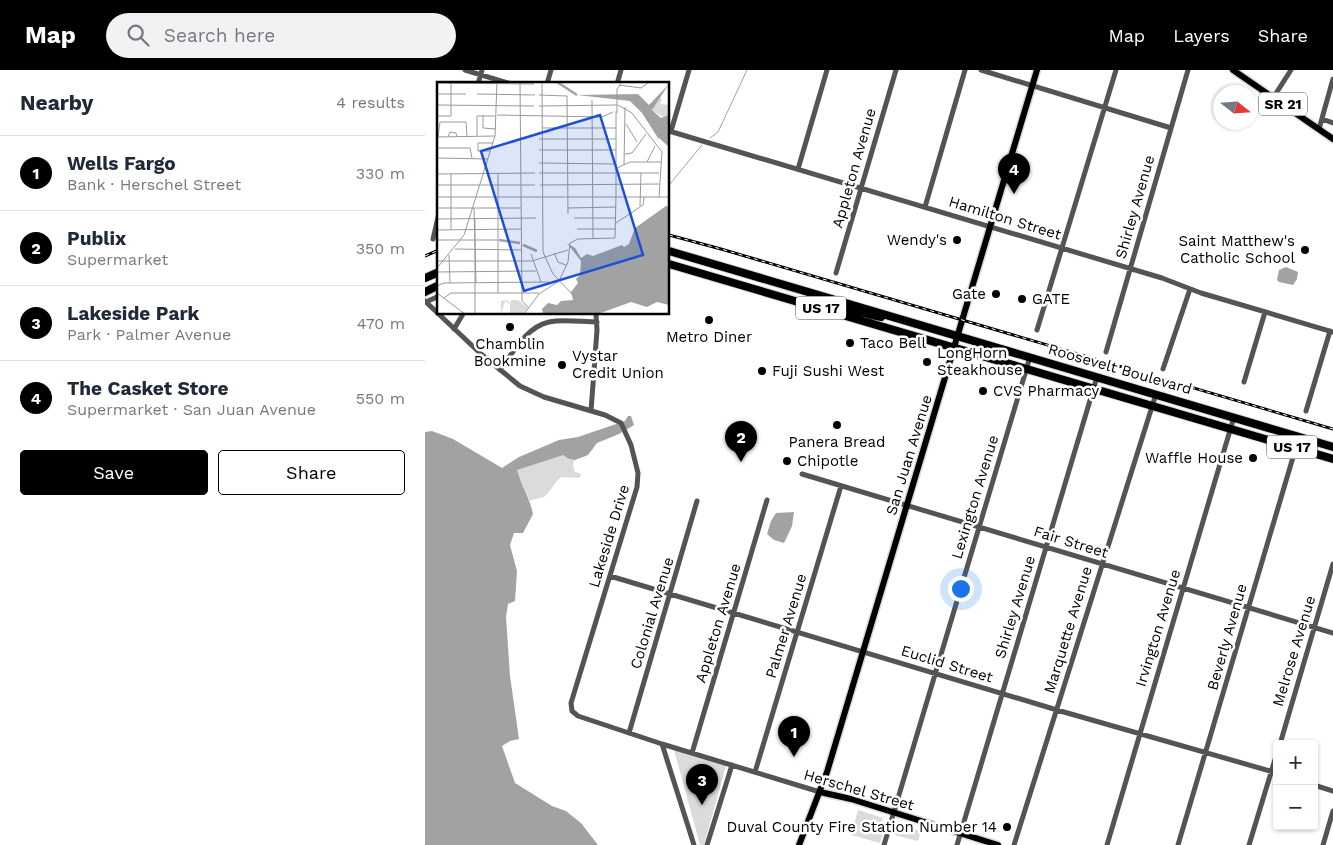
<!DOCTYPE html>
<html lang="en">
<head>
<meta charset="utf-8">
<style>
	body { margin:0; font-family:"Work Sans",sans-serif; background:#f2f2f3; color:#1f2937 }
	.controls { position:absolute; right:15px; bottom:15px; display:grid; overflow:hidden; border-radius:5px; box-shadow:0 1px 4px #0004 }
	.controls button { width:45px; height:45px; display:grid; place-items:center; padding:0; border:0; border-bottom:1px solid #e0e1e3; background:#fff; color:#1f2937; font:25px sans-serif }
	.compass { position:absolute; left:788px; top:15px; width:45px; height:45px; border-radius:50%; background:#fff; box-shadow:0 1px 4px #0004; rotate:107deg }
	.you { position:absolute; left:535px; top:518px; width:18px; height:18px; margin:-12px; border:4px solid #fff; border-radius:50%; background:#1a73e8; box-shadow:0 0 0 8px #1a73e833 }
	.badge { display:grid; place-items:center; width:32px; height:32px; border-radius:50%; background:#000; color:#fff; font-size:16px; font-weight:700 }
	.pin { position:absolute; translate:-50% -41px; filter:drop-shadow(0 1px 2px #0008) }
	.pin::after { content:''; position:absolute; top:26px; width:18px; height:15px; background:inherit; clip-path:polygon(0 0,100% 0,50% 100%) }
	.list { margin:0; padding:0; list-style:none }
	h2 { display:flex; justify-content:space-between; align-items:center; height:65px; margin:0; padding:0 20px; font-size:21px }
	h2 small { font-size:16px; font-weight:400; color:#747a83 }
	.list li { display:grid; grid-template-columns:32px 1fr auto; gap:15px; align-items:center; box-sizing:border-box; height:75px; padding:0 20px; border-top:1px solid #e0e1e3 }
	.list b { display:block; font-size:19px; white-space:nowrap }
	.list p { margin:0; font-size:16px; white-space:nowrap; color:#747a83 }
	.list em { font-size:16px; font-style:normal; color:#747a83 }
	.actions { display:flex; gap:10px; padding:15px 20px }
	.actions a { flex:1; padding:11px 0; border:1px solid #000; border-radius:5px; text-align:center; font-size:18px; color:#000 }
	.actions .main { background:#000; color:#fff }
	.icon { flex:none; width:28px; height:28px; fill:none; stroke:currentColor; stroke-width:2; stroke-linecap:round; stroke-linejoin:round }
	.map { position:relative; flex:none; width:908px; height:775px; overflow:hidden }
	header { display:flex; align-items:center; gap:30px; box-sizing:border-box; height:70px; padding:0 25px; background:#000; color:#fff }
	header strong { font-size:24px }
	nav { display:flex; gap:28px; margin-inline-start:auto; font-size:18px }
	.search { width:350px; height:45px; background:#f2f2f3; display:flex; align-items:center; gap:12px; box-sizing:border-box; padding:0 18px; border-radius:28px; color:#747a83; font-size:19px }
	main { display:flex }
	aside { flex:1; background:#fff }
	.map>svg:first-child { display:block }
	.green { fill:#dbdbdb }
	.water { fill:#a2a2a2 }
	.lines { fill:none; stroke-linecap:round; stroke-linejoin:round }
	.stream { stroke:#a2a2a2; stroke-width:1 }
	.major-casing { stroke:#dbdbdb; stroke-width:9 }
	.highway-casing { stroke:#dbdbdb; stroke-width:10 }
	.minor { stroke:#545454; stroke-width:5 }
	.major { stroke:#000; stroke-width:6 }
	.highway { stroke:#000; stroke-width:8 }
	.rail-casing { stroke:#000; stroke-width:3 }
	.rail { stroke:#fff; stroke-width:1; stroke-dasharray:4; stroke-linecap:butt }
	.poi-dot { fill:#000; stroke:#fff; stroke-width:2 }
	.labels { text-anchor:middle; stroke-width:5; stroke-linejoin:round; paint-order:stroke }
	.shield { fill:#fff; stroke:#4c4c4c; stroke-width:1 }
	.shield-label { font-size:14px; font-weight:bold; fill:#000 }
	.street-label { font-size:15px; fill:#000; stroke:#fff }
	.poi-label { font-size:15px; fill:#000; stroke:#fff; text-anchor:start }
	.inset-river { fill:none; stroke:#a2a2a2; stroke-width:2.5 }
	.inset-road { fill:none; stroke:#999; stroke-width:1 }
	.view { fill:#1d4ed8; fill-opacity:0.15; stroke:#1d4ed8; stroke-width:2.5 }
	.inset-edge { fill:none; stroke:#000; stroke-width:2.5 }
</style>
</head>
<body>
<header>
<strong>Map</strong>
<div class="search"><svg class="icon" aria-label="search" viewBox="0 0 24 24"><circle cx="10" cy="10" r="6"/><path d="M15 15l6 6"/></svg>Search here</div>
<nav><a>Map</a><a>Layers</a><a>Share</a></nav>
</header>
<main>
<aside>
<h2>Nearby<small>4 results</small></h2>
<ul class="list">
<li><span class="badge">1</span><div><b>Wells Fargo</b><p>Bank · Herschel Street</p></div><em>330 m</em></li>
<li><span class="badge">2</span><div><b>Publix</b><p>Supermarket</p></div><em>350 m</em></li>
<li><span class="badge">3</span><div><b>Lakeside Park</b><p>Park · Palmer Avenue</p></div><em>470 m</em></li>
<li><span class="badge">4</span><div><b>The Casket Store</b><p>Supermarket · San Juan Avenue</p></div><em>550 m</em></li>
</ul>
<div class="actions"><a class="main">Save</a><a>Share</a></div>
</aside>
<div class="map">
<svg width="908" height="775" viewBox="0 0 908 775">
	<rect width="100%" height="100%" fill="#fff"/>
	<path class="green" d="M138,384L144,389L150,390C147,394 148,397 150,402L156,404V406L154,408L136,407C129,413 126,421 120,426C115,429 110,428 105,431L91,400Z
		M249,680L301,696L279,775H275Z
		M433,740L458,748L457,750L461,754L455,773L426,765Z
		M473,755L496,761L493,771L469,765Z"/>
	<path class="water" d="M861,197L873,202L872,209L868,215L854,212L852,210L854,200Z
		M203,346H206L209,355L194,364L172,373L163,385L150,390L144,389L138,385L92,400C96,415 105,428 108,444L98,463H89L85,475L92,501L90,531L83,534L81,547L85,606L94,669L85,671L77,676L90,713L127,736L141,741L156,753L173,775H0V362L7,361L28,369L77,398L94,387L134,370L153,367L200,351Z
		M369,442L367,456L359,473L349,470L342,464L346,451L351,443Z"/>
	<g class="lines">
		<path class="stream" d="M285,68L293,62L322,0
			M244,115L277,75"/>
		<defs>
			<path id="major" d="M808,0L908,69
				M395,722L426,729L573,775
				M374,775L402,702L612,0"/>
			<path id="highway" d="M244,181L908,377
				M244,194L908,389
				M0,208L14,202
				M0,222L14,215
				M410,243C421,233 443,246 456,247"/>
		</defs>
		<use href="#major" class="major-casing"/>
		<use href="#highway" class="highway-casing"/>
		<path class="minor" d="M40,0L86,14
			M556,0L746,58
			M53,14L57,0
			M122,14L126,0
			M192,14L196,0
			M848,28L866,0
			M897,49L908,53
			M894,59L908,9
			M244,61L737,208L776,223L908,262
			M246,61L264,0
			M373,99L402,0
			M500,137L540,0
			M8,169L14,143
			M411,203L471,0
			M0,231L56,284L95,316L119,327L180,345L196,353L206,375L213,403L212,417L146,633L147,641L153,646L237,674L395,722
			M1,232L14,226
			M29,259L38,244
			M612,260L691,0
			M681,282L763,0
			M738,299L765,219
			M75,300C88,283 101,257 124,252C139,249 157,252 172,252
			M819,312L840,242
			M166,341L172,260L171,244
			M881,341L905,261
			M377,404L908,563
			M185,506L632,640L852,703
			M204,663L272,431
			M237,674L269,775
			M855,674L908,494
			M267,683L342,430
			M330,702L416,416
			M889,715L908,721
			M282,775L307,695
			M459,775L605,287
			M532,775L672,307
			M589,775L731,324
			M682,775L809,347
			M753,775L874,367
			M824,775L852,683
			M898,775L908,741"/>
		<use href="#major" class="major"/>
		<use href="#highway" class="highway"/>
		<defs>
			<path id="rail" d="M244,165L296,179L908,359
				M0,186L14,180"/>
		</defs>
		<use href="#rail" class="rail-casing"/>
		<use href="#rail" class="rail"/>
	</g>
	<g class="poi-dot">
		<circle cx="532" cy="170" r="5"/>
		<circle cx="880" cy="180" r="5"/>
		<circle cx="571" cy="224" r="5"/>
		<circle cx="597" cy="229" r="5"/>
		<circle cx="284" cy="250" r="5"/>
		<circle cx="85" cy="257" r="5"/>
		<circle cx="425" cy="273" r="5"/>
		<circle cx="502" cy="292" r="5"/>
		<circle cx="137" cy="295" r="5"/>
		<circle cx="337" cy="301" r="5"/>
		<circle cx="558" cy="321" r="5"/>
		<circle cx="412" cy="355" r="5"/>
		<circle cx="828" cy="388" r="5"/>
		<circle cx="362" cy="391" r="5"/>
		<circle cx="582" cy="757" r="5"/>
	</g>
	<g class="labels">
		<g class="shield">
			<rect x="834" y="22.5" width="48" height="23" rx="4"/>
			<rect x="371" y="226.5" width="50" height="23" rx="4"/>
			<rect x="842" y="365.5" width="50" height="23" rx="4"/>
		</g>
		<g class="shield-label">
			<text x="858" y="39">SR 21</text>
			<text x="396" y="243">US 17</text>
			<text x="867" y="382">US 17</text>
		</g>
		<g class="street-label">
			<text transform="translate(429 98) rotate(-74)" y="5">Appleton Avenue</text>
			<text transform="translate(710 137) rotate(-74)" y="5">Shirley Avenue</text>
			<text transform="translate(580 148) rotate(17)" y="5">Hamilton Street</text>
			<text transform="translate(695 299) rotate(16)" y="5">Roosevelt Boulevard</text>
			<text transform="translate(484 385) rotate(-73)" y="5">San Juan Avenue</text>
			<text transform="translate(550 427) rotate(-73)" y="5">Lexington Avenue</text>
			<text transform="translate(184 466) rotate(-73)" y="5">Lakeside Drive</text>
			<text transform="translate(646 472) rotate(17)" y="5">Fair Street</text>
			<text transform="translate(590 537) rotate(-73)" y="5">Shirley Avenue</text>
			<text transform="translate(227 543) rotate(-73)" y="5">Colonial Avenue</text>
			<text transform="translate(293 553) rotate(-73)" y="5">Appleton Avenue</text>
			<text transform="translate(361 556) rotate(-73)" y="5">Palmer Avenue</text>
			<text transform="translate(733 558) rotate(-73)" y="5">Irvington Avenue</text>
			<text transform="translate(643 560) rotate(-73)" y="5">Marquette Avenue</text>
			<text transform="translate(802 567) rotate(-74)" y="5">Beverly Avenue</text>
			<text transform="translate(869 581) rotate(-73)" y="5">Melrose Avenue</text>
			<text transform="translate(522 594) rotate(17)" y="5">Euclid Street</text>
			<text transform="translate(434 720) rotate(16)" y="5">Herschel Street</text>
		</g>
		<g class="poi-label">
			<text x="522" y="175" text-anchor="end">Wendy's</text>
			<text x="870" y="176" text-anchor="end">Saint Matthew's<tspan x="870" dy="17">Catholic School</tspan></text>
			<text x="561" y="229" text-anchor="end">Gate</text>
			<text x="607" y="234">GATE</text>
			<text x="284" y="272" text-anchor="middle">Metro Diner</text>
			<text x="435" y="278">Taco Bell</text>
			<text x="85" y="279" text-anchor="middle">Chamblin<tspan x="85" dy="17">Bookmine</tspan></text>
			<text x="512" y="288">LongHorn<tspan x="512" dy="17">Steakhouse</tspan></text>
			<text x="147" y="291">Vystar<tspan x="147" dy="17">Credit Union</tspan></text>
			<text x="347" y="306">Fuji Sushi West</text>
			<text x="568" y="326">CVS Pharmacy</text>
			<text x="412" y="377" text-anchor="middle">Panera Bread</text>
			<text x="818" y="393" text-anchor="end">Waffle House</text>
			<text x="372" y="396">Chipotle</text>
			<text x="572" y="762" text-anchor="end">Duval County Fire Station Number 14</text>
		</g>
	</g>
	<g transform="translate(12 12)">
		<rect width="232" height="232" fill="#fff"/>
		<path d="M221,15L225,17L223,22L232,23V33L228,36L215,28ZM70,218L74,221V218H81L91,226L86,232H73V222L68,219L64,232V219Z" fill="#dbdbdb"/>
		<path d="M232,2L215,28L224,36L232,33V65L222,56L216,59L221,56L205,31L193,19L140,13L201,12L212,23ZM229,124L232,125V223L220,220L210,225L194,220L161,232H106L105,227L111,221L120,223L124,219L136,218L134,210L141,201L139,197L143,193L144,179L130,161L138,166L144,176L150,172L156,174L185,163L187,165L192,162L198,146Z" fill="#a2a2a2"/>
		<path class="inset-river" d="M120,0L140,13M62,158L83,161M86,163L100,169"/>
		<path class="inset-road" d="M83,0L85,219L92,226M105,0L106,170L116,192L154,232M139,0H159M0,1L97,2M182,3L204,6L212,0M0,12H29M40,12L98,13M102,13L130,14L131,132M155,18L156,157M0,23L97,24M181,23L195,31L225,70L222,115M102,24L180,23M179,29V114M180,31V7L184,2M46,33V46L59,47M60,33L165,35L176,30M0,34H14V1M189,42L200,60M106,46H179M40,54V34H58M0,55L58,54M1,55L3,40H29L30,55M11,55L13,50L19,51L20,55M102,57H179M0,66H33L35,76M102,68H179M53,69H41V61H56M188,72L195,71L209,52M0,76L51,77M210,80L218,64M102,81L179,82M187,83L188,25M180,86L193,80H224M102,91H222M0,92L98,91M14,92V147M61,92V211M0,103H98M103,103L222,102M0,115H233M203,124L204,91M0,126H84M37,126L39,200M131,126L179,125M137,136H179M0,137L99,136M179,141L206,123L207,115M140,147H179M0,148L85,147M0,158H61M18,167L85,168M117,171L121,180L129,183M94,172L104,200M12,173L13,201M0,179H95L131,168M0,186L27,153L58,54L60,0M0,190L99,189M0,204L7,201L112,200M0,211L28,232M7,216L14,211H102M38,232V137M87,232L102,212L122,199L131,180L133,161L141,157L178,156L179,114"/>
		<path class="view" d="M163,33L206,173L87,209L44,69Z"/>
		<rect width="232" height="232" class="inset-edge"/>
	</g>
</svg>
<div class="controls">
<button>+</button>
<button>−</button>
</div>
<svg class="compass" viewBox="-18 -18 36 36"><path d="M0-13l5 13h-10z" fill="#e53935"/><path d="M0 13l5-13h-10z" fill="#747a83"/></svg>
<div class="you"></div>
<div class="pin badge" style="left:369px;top:687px">1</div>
<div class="pin badge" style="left:316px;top:392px">2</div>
<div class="pin badge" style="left:277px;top:735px">3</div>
<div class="pin badge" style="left:589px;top:124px">4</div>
</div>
</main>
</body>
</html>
